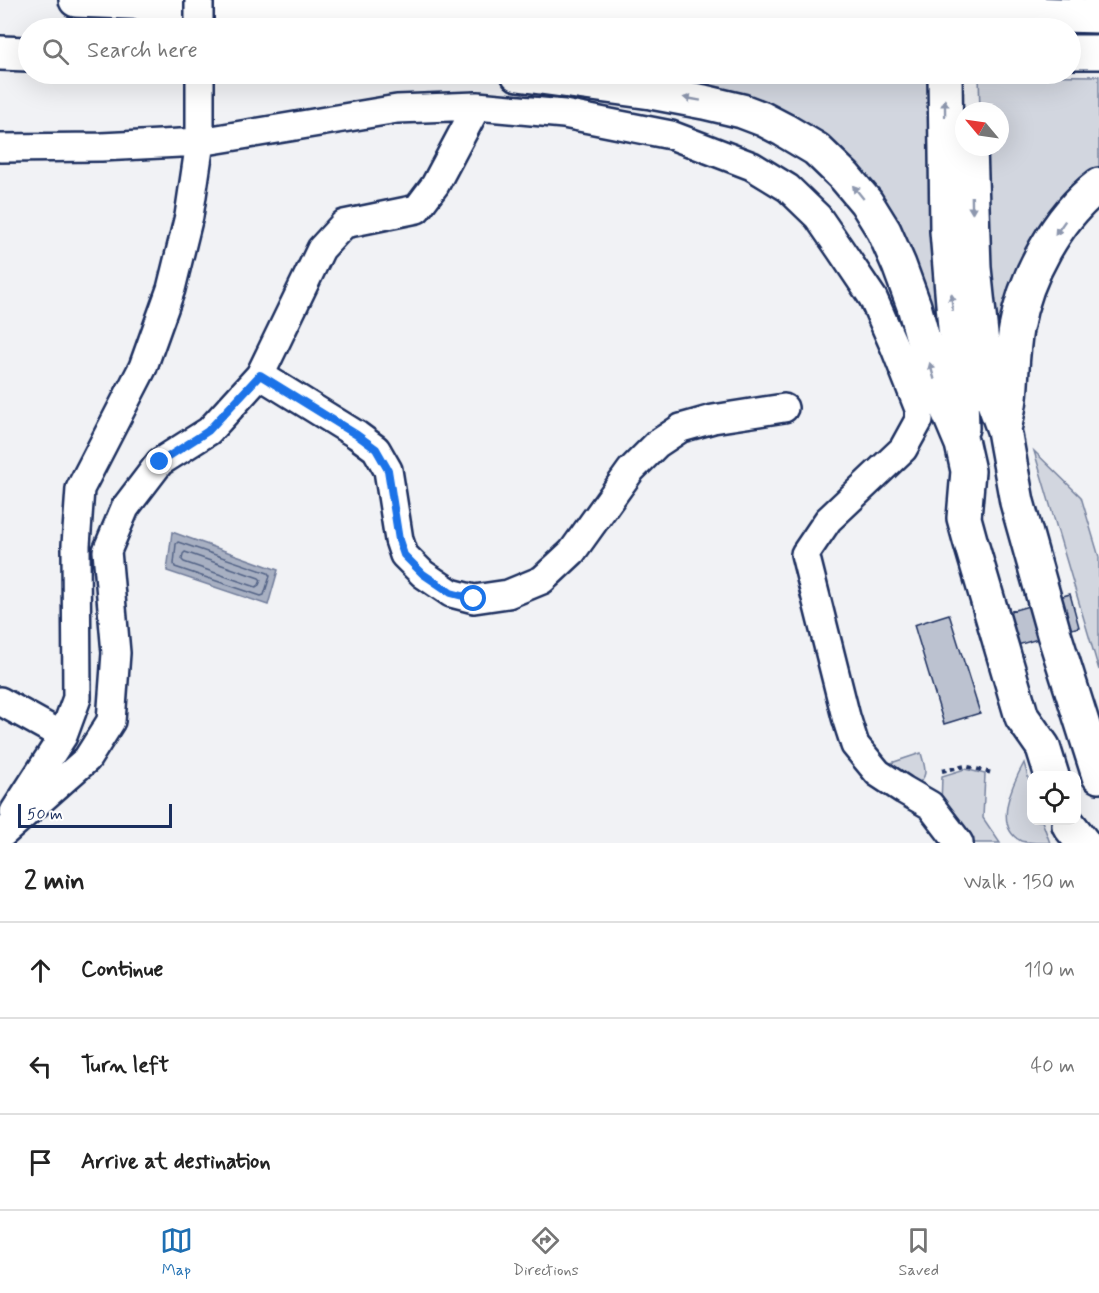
<!DOCTYPE html>
<html lang="en">
<head>
<meta charset="utf-8">
<style>
	body { margin:0; font-family:Mynerve,sans-serif; background:#f2f2f2; color:#222 }
	.controls { position:absolute; right:18px; bottom:18px; display:grid; overflow:hidden; border-radius:12px; box-shadow:0 6px 24px #0002 }
	.controls button { width:54px; height:54px; display:grid; place-items:center; padding:0; border:0; border-bottom:2px solid #e0e0e0; background:#fff; color:#222; font:30px sans-serif }
	.compass { position:absolute; left:955px; top:102px; width:54px; height:54px; border-radius:50%; background:#fff; box-shadow:0 6px 24px #0002; rotate:299deg }
	.scale { position:absolute; left:18px; bottom:15px; width:154px; box-sizing:border-box; padding-left:6px; border:3px solid #1b2f5e; border-top:0; font-size:16px; line-height:21px; white-space:nowrap; color:#1b2f5e; -webkit-text-stroke:4px #fff; paint-order:stroke }
	.stop { position:absolute; width:18px; height:18px; margin:-14px; border:4px solid #1a73e8; border-radius:50%; background:#fff }
	.stop.end { background:#1a73e8; border-color:#fff; box-shadow:0 2px 6px #0008 }
	.list { margin:0; padding:0; list-style:none }
	h2 { display:flex; justify-content:space-between; align-items:center; height:78px; margin:0; padding:0 24px; font-size:26px }
	h2 small { font-size:20px; font-weight:400; color:#767676 }
	.list li { display:grid; grid-template-columns:39px 1fr auto; gap:18px; align-items:center; box-sizing:border-box; height:96px; padding:0 24px; border-top:2px solid #e0e0e0 }
	.list b { display:block; font-size:22px; white-space:nowrap }
	.list em { font-size:20px; font-style:normal; color:#767676 }
	.icon { flex:none; width:33px; height:33px; fill:none; stroke:currentColor; stroke-width:2; stroke-linecap:round; stroke-linejoin:round }
	.map { position:relative; flex:none; width:1099px; height:843px; overflow:hidden }
	.search { position:absolute; background:#fff; box-shadow:0 6px 24px #0002; left:18px; right:18px; top:18px; height:66px; display:flex; align-items:center; gap:15px; box-sizing:border-box; padding:0 21px; border-radius:33px; color:#767676; font-size:22px }
	.sheet { height:366px; background:#fff }
	nav { display:flex; justify-content:space-around; align-items:center; box-sizing:border-box; height:84px; border-top:2px solid #e0e0e0; background:#fff; font-size:16px; color:#767676 }
	nav a { display:grid; justify-items:center; gap:3px }
	nav .on { color:#1f6fb2 }
	.map>svg:first-child { display:block }
	.green { fill:#d2d6df; stroke:#76829e; stroke-width:1.5 }
	.water { fill:#a8b0c2; stroke:#707c9a; stroke-width:1.5 }
	.lines { fill:none; stroke-linecap:round; stroke-linejoin:round }
	.shore { stroke:#536386; stroke-width:1.5 }
	.building { fill:#bcc2d0; stroke:#1b2f5e; stroke-width:1.5 }
	.minor-casing { stroke:#1b2f5e; stroke-width:32 }
	.highway-casing { stroke:#1b2f5e; stroke-width:38 }
	.path { stroke:#1b2f5e; stroke-width:4; stroke-dasharray:4.5 4.5; stroke-linecap:butt }
	.minor { stroke:#fff; stroke-width:27 }
	.highway { stroke:#fff; stroke-width:33 }
	.minor-bridge-casing { stroke:#1b2f5e; stroke-width:32; stroke-linecap:butt }
	.highway-bridge-casing { stroke:#1b2f5e; stroke-width:38; stroke-linecap:butt }
	.minor-bridge { stroke:#fff; stroke-width:27 }
	.highway-bridge { stroke:#fff; stroke-width:33 }
	.oneway { fill:#8d97ae }
	.route { stroke:#1a73e8; stroke-width:8 }
</style>
</head>
<body>
<div class="map">
<svg width="1099" height="843" viewBox="0 0 1099 843">
	<rect width="100%" height="100%" fill="#f1f2f5"/>
	<filter id="ink" filterUnits="userSpaceOnUse"><feTurbulence type="fractalNoise" baseFrequency=".0167" numOctaves="2"/><feDisplacementMap in="SourceGraphic" scale="12" xChannelSelector="R" yChannelSelector="G"/><feConvolveMatrix kernelMatrix="1 2 1 2 8 2 1 2 1" color-interpolation-filters="sRGB"/></filter>
	<g filter="url(#ink)">
		<path class="green" d="M622,74H929L946,350L864,179Z
			M979,75L1099,76V168L1071,192L997,370L980,147H1000V111H980Z
			M1034,451L1081,497L1099,557V670Z
			M921,753C925,768 930,777 914,786L882,766Z
			M1024,763L1031,787L1032,820L1042,821L1050,843C1041,843 1028,843 1021,841C992,826 1013,783 1024,763Z
			M965,769L985,774L983,818L1000,843H968L941,807L942,776Z"/>
		<path class="water" d="M172,532L278,570L268,605L167,571Z"/>
		<g class="lines">
			<path class="shore" d="M178,542L268,573L270,576L264,595L261,596L175,567L174,564L176,544Z
				M185,552L259,578L261,580L259,585L256,587L184,562L182,560L183,554Z"/>
		</g>
		<path class="building" d="M1070,594L1079,627L987,654L977,621Z
			M949,614L980,713L944,724L914,625Z"/>
		<g class="lines">
			<defs>
				<path id="minor" d="M0,148L101,147L200,142L397,109L477,106L564,114L671,135L752,166L788,188L818,217L840,249L873,298L895,348L919,409V420L903,449L828,520L805,554L846,717L855,745L878,773L904,790L930,805L959,843
					M260,375L357,435L376,449L388,470L399,540L404,555L423,574L451,593L474,599L508,594L542,580L572,552L631,470L657,444L681,428L713,419L784,408
					M0,701L63,736
					M14,812L63,736L77,698L76,545L80,489L143,367L171,289L189,216L200,142V74
					M0,836L87,759L111,721L116,653L107,551L125,508L160,462L209,431L260,375L321,249L344,224L417,209L435,185L477,106"/>
				<path id="highway" d="M76,0L280,8H416L650,12L855,10L924,11
					M989,13L1099,16
					M1070,52H1099
					M0,53L28,54
					M518,74L651,92L704,102L742,111L763,119L784,130L816,149L845,177L866,202L884,231L899,265L914,306L933,375L962,444L968,471L964,518L970,540L1022,717L1043,747L1052,776
					M945,74L947,231L955,328L960,367L962,428
					M970,147L974,268L986,381L1004,430L1017,502L1054,634L1099,776
					M1005,425C1007,416 1009,407 1010,398C1012,375 1012,352 1016,329C1025,277 1057,217 1099,185
					M1069,825L1083,843"/>
			</defs>
			<use href="#minor" class="minor-casing"/>
			<use href="#highway" class="highway-casing"/>
			<path class="path" d="M942,771L965,766L992,773"/>
			<use href="#minor" class="minor"/>
			<use href="#highway" class="highway"/>
			<defs>
				<path id="minor-bridge" d="M199,0V28"/>
				<path id="highway-bridge" d="M924,11L989,13"/>
			</defs>
			<use href="#minor-bridge" class="minor-bridge-casing"/>
			<use href="#highway-bridge" class="highway-bridge-casing"/>
			<use href="#minor-bridge" class="minor-bridge"/>
			<use href="#highway-bridge" class="highway-bridge"/>
		</g>
		<defs><path id="oneway-solid" d="M-6-.8H1V-3.2L6.5 0L1 3.2V.8H-6Z" transform="scale(1.5)"/></defs>
		<g class="oneway">
			<use href="#oneway-solid" transform="translate(692 99) rotate(-170)"/>
			<use href="#oneway-solid" transform="translate(945 108) rotate(-91)"/>
			<use href="#oneway-solid" transform="translate(858 192) rotate(-129)"/>
			<use href="#oneway-solid" transform="translate(972 205) rotate(89)"/>
			<use href="#oneway-solid" transform="translate(1060 228) rotate(125)"/>
			<use href="#oneway-solid" transform="translate(952 302) rotate(-95)"/>
			<use href="#oneway-solid" transform="translate(932 371) rotate(-106)"/>
		</g>
	</g>
	<g class="lines" filter="url(#ink)">
		<path class="route" d="M160,462L208,431L260,375L357,435L376,449L388,470L399,540L404,555L423,574L451,593L474,599"/>
	</g>
</svg>
<div class="controls">
<button><svg class="icon" aria-label="locate" viewBox="0 0 24 24"><circle cx="12" cy="12" r="6"/><path d="M12 2v4M12 18v4M2 12h4M18 12h4"/></svg></button>
</div>
<svg class="compass" viewBox="-18 -18 36 36"><path d="M0-13l5 13h-10z" fill="#e53935"/><path d="M0 13l5-13h-10z" fill="#767676"/></svg>
<div class="scale">50 m</div>
<div class="stop" style="left:474px;top:599px"></div>
<div class="stop end" style="left:160px;top:462px"></div>
<div class="search"><svg class="icon" aria-label="search" viewBox="0 0 24 24"><circle cx="10" cy="10" r="6"/><path d="M15 15l6 6"/></svg>Search here</div>
</div>
<section class="sheet">
<h2>2 min<small>Walk · 150 m</small></h2>
<ul class="list">
<li><svg class="icon" aria-label="ahead" viewBox="0 0 24 24"><path d="M12 20V5M6 11l6-6 6 6"/></svg><div><b>Continue</b></div><em>110 m</em></li>
<li><svg class="icon" aria-label="left" viewBox="0 0 24 24"><path d="M17 20v-9H6M10 6l-5 5 5 5"/></svg><div><b>Turn left</b></div><em>40 m</em></li>
<li><svg class="icon" aria-label="arrive" viewBox="0 0 24 24"><path d="M6 21V4h12l-3 4 3 4H6"/></svg><div><b>Arrive at destination</b></div></li>
</ul>
</section>
<nav>
<a class="on"><svg class="icon" aria-label="map" viewBox="0 0 24 24"><path d="M3 6l6-2 6 2 6-2v14l-6 2-6-2-6 2zM9 4v14M15 6v14"/></svg>Map</a>
<a><svg class="icon" aria-label="directions" viewBox="0 0 24 24"><path d="M12 3l9 9-9 9-9-9zM9 14v-3h6M13 9l2 2-2 2"/></svg>Directions</a>
<a><svg class="icon" aria-label="saved" viewBox="0 0 24 24"><path d="M7 4h10v16l-5-4-5 4z"/></svg>Saved</a>
</nav>
</body>
</html>
